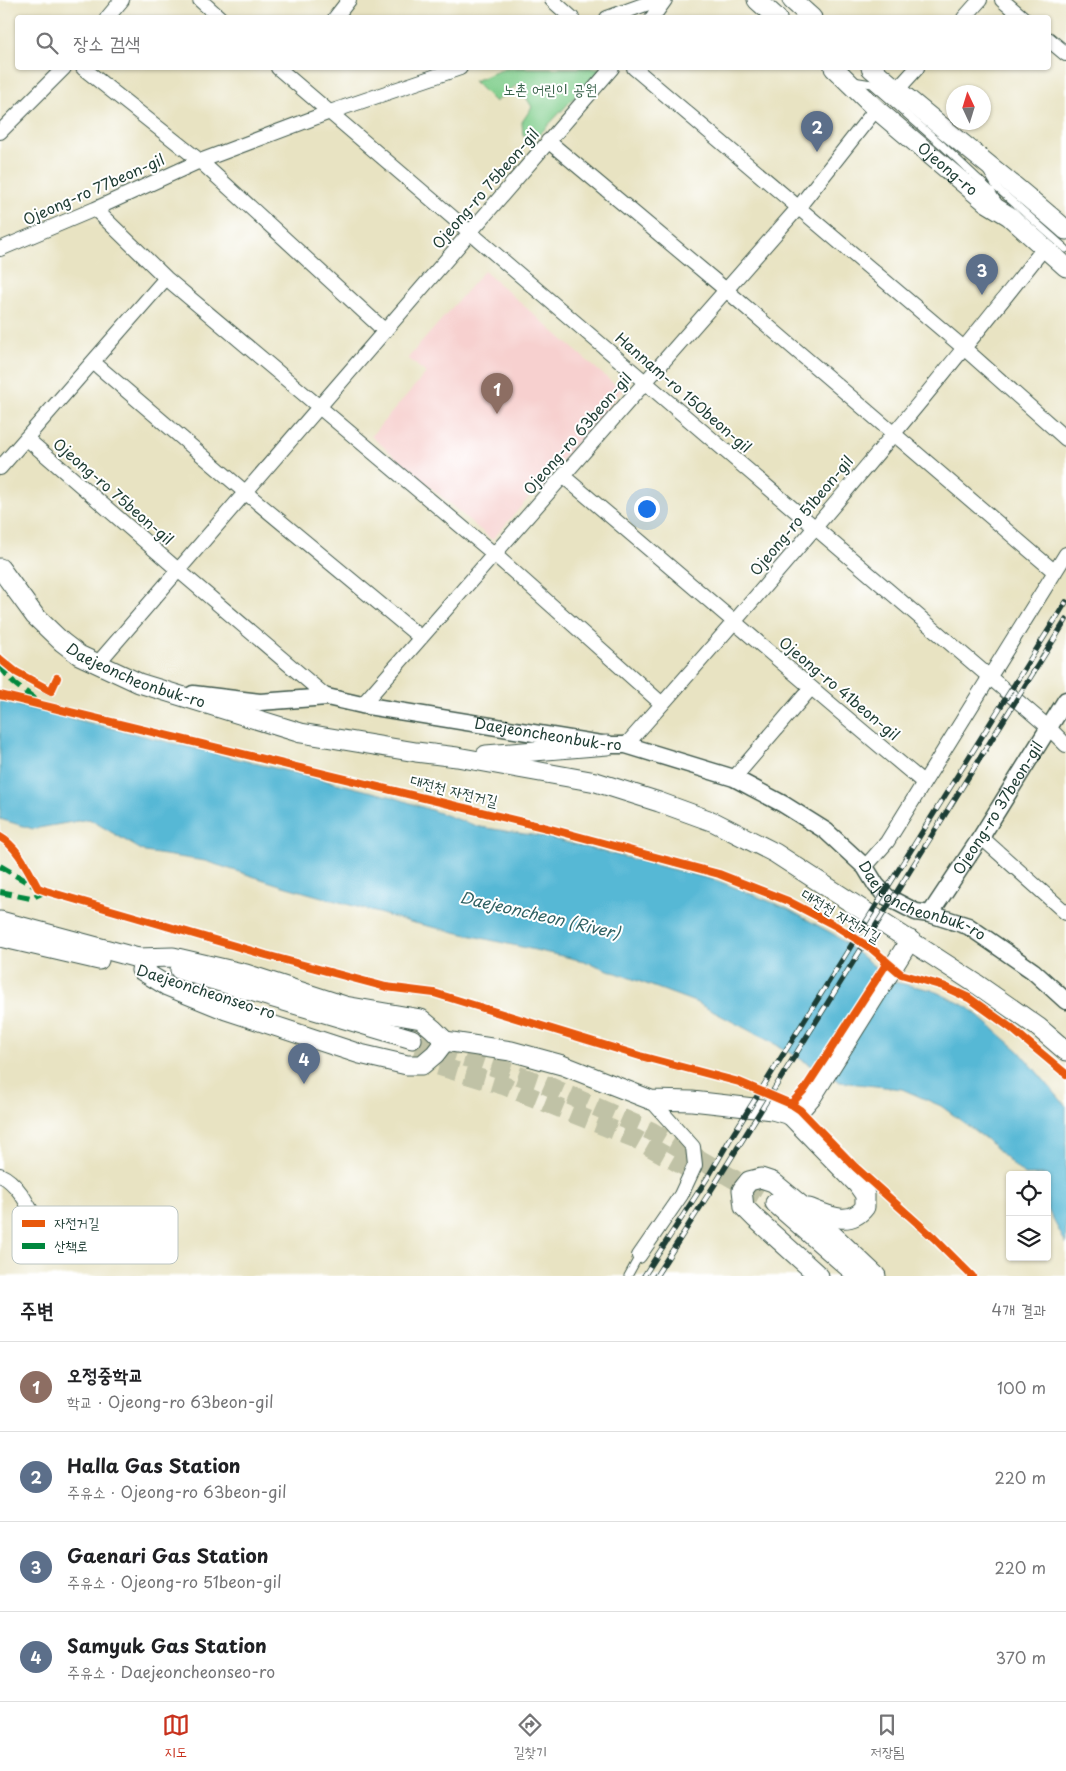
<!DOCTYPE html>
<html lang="ko">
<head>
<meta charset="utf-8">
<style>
	body { margin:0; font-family:"Playpen Sans","Poor Story",sans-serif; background:#f6f6f6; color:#202124 }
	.controls { position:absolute; right:15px; bottom:15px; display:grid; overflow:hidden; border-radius:5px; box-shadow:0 1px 4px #0004 }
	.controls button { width:45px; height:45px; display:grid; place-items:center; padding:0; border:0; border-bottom:1px solid #e0e0e0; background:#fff; color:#202124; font:25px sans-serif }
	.compass { position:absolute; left:946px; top:85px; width:45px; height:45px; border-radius:50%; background:#fff; box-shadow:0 1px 4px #0004; rotate:356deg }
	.you { position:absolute; left:646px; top:508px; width:18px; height:18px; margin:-12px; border:4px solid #fff; border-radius:50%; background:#1a73e8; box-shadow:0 0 0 8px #1a73e833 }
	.badge { display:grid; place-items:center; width:32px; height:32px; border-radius:50%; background:#c8321e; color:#fff; font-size:16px; font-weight:700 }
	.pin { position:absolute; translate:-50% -41px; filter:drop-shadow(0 1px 2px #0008) }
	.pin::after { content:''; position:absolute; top:26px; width:18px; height:15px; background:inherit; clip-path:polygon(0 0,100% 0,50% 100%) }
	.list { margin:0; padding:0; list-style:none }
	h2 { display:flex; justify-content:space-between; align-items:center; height:65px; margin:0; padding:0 20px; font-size:21px }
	h2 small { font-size:16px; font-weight:400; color:#757577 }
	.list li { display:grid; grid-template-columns:32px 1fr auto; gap:15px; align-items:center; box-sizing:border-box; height:90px; padding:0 20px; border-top:1px solid #e0e0e0 }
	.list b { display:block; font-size:19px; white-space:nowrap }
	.list p { margin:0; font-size:16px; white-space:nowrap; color:#757577 }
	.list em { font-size:16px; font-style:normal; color:#757577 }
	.icon { flex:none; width:28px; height:28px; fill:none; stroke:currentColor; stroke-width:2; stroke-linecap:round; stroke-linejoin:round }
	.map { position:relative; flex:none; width:1066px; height:1276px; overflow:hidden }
	.search { position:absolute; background:#fff; box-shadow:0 1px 4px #0004; left:15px; right:15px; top:15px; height:55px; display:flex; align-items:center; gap:12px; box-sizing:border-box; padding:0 18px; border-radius:5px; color:#757577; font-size:19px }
	.sheet { height:425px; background:#fff }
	nav { display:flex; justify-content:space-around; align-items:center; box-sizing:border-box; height:70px; border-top:1px solid #e0e0e0; background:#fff; font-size:14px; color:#757577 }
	nav a { display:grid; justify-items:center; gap:2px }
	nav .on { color:#c8321e }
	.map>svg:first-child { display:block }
	.built { fill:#f7d0cf }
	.green { fill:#82cf8e; stroke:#508661 }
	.water { fill:#57b8d5; stroke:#3b7a84 }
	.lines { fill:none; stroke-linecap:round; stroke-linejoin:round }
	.secondary-tunnel { stroke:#c0c2a6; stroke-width:19; stroke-dasharray:19 9; stroke-linecap:butt }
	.service-casing { stroke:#3d5649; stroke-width:9 }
	.minor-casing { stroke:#3d5649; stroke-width:16 }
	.tertiary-casing { stroke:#3d5649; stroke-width:19 }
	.secondary-casing { stroke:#3d5649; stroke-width:21 }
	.service { stroke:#fff; stroke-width:7 }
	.minor { stroke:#fff; stroke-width:14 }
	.tertiary { stroke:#fff; stroke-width:16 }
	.secondary { stroke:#fff; stroke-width:19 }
	.rail-casing { stroke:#1f3d34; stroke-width:5.5 }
	.rail { stroke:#fff; stroke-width:4; stroke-dasharray:11; stroke-linecap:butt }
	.quiet { stroke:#00873e; stroke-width:6; stroke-dasharray:12 6; stroke-linecap:butt }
	.cycleway-casing { stroke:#fff; stroke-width:11 }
	.cycleway { stroke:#e8590c; stroke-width:8 }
	.labels { text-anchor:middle; stroke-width:4; stroke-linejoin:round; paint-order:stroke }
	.park-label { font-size:15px; fill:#38624a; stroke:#fff }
	.street-label { font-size:15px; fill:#1f3d34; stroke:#fff }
	.water-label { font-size:16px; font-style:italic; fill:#306264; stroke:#fff }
	.key { fill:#fff; stroke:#bcc5c2; stroke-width:1 }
	.key-label { font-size:14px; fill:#1f3d34 }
</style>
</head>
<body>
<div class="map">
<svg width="1066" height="1276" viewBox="0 0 1066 1276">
	<rect width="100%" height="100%" fill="#fff"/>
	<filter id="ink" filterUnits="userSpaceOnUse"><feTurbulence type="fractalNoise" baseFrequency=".02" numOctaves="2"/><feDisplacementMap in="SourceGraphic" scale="10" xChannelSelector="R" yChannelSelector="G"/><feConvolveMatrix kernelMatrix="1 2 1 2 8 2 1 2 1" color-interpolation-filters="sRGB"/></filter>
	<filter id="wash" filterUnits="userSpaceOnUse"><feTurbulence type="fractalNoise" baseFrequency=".0096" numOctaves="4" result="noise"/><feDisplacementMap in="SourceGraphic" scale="20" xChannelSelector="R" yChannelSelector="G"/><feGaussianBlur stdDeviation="1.12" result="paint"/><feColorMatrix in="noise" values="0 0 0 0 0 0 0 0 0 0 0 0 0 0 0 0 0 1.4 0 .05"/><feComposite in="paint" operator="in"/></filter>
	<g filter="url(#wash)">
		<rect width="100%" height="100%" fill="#e8e3c2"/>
		<path class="built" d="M484,271L622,391L492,540L371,436L426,373L408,358Z"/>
		<path class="green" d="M506,68H602L537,137L523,135L522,122L532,107L518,84L495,102L474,81Z"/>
		<path class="water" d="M0,701L393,797L480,827L545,837L718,881L786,908L835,935L894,982L932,990L968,1007L1019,1051L1066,1106V1244L1047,1208V1175H1024L986,1139L941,1106L902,1089L840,1082L773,1043L695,1002L584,961L410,922L283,886L205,861L145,852L89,819L33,829L0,819Z"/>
	</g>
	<g filter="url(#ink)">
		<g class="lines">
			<path class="secondary-tunnel" d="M412,1039L544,1084L651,1131L775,1203
				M412,1058L505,1086L636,1139L694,1172"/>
			<defs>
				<path id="service" d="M853,81L872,84L943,146L990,190L998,202
					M988,173L997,188L1066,249
					M628,1276L639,1256"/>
				<path id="minor" d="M200,0L220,18
					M552,0L572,18
					M1002,0L1023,18
					M107,18L122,0
					M335,18L349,0
					M607,18L657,0
					M652,18L665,0
					M964,18L980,0
					M1048,39L1066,54
					M83,68L200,161L385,331
					M278,68L1048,727L1066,745
					M634,68L965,349L1066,439
					M897,90L917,68
					M0,132L64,68
					M548,141L726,290L1055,572
					M95,209L166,278L494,554L662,704
					M0,249L95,209L200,161L330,112L460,68
					M93,362L245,492L421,638
					M26,438L178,570L327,697
					M0,468L166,278
					M563,476C683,577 802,681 923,782
					M98,663L612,68
					M362,705L798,208L876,109
					M626,745C770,583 910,418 1044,248
					M734,778L811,688
					M981,837L1066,913
					M865,867L887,842L1066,554
					M0,1175C19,1183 30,1209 39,1226
					M639,1256L681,1195L695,1165L693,1147L651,1100"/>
				<g id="tertiary">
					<path id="s1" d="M193,694L260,702L327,697L362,705L607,745H626L734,778L783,804L826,831L865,867L876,885L887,897L916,912L930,914L968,926L1033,971L1066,1001"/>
					<path id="s2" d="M930,914L981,837L1066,700"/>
				</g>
				<g id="secondary">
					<path d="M757,0L777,18"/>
					<path d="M792,0L812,18"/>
					<path id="s3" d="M834,68L876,109L986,202L1009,216L1066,267"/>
					<path d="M871,68C935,123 1002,174 1066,230"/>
					<path id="s4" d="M0,568L35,616L62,642L79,655L139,683L301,733L416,752L457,757L596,782L659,802L714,822L775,853L978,985L1038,1027L1066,1051"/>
					<path d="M486,755L607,745"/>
					<path d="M0,921L149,961"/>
					<path d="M0,937L99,960"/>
					<path d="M137,958L173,957L246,974L345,1006L421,1019L433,1029L445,1041L435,1054L422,1065H407L360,1054L226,1010L167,986L141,970"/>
					<path d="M180,970L412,1039"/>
					<path d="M445,1041L511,1051L562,1065L651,1100L692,1101L772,1110L790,1115L800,1110L813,1095L910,940"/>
					<path d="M790,1115L858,1185L865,1195V1207C850,1227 829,1216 809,1208"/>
					<path d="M775,1203L856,1274"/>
					<path d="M819,1276L756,1219L744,1207L742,1190L749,1181L761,1178L773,1182L802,1206L876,1276"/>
				</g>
			</defs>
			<use href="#service" class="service-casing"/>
			<use href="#minor" class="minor-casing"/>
			<use href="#tertiary" class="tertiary-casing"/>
			<use href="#secondary" class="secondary-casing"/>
			<use href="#service" class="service"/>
			<use href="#minor" class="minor"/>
			<use href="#tertiary" class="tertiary"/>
			<use href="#secondary" class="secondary"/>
			<defs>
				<path id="rail" d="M644,1276L708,1177L729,1141L1066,602
					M656,1276L715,1184L1066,620"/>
			</defs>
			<use href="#rail" class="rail-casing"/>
			<use href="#rail" class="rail"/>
			<path class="quiet" d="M0,666L14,683L36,700
				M0,866L34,886
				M0,892L31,898L46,891"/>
			<defs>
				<path id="cycleway" d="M0,659L16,672L51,691L57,678
					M0,695L547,828L719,874L788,901L836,926L872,949L901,974L943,986L969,998L1011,1028L1066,1074
					M0,837C18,847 28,870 38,888L46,891L266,955L386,987L434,993L640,1056L739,1082L791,1104L800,1110L855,1167L934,1238L972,1276
					M791,1104L805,1089L885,966L884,959"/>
			</defs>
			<use href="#cycleway" class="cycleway-casing"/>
			<use href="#cycleway" class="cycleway"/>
		</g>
	</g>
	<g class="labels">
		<g class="park-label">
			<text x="550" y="95">노촌 어린이 공원</text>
		</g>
		<g class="street-label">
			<text dy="5" stroke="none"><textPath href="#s3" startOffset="152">Ojeong-ro</textPath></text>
			<text transform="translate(486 189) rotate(-49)" y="5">Ojeong-ro 75beon-gil</text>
			<text transform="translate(94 190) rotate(-24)" y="5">Ojeong-ro 77beon-gil</text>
			<text transform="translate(683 393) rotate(41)" y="5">Hannam-ro 150beon-gil</text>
			<text transform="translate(578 434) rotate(-49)" y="5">Ojeong-ro 63beon-gil</text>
			<text transform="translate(113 492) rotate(41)" y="5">Ojeong-ro 75beon-gil</text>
			<text transform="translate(802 516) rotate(-50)" y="5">Ojeong-ro 51beon-gil</text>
			<text dy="5" stroke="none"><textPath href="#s4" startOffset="179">Daejeoncheonbuk-ro</textPath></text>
			<text transform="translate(839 689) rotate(40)" y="5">Ojeong-ro 41beon-gil</text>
			<text dy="5" stroke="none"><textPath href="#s1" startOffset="359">Daejeoncheonbuk-ro</textPath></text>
			<text transform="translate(454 791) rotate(14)" y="5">대전천 자전거길</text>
			<text dy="5" stroke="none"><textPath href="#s2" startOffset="126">Ojeong-ro 37beon-gil</textPath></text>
			<text dy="5" stroke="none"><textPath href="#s1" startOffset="779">Daejeoncheonbuk-ro</textPath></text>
			<text transform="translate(841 916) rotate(31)" y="5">대전천 자전거길</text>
			<text transform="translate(206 992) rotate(18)" y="5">Daejeoncheonseo-ro</text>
		</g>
		<g class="water-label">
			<text transform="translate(540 915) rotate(13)" y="6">Daejeoncheon (River)</text>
		</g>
	</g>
	<rect x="12" y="1206" width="166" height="58" rx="8" class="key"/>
	<rect x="22" y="1220" width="23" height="7" fill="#e8590c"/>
	<rect x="22" y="1243" width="23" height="6" fill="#00873e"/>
	<g class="key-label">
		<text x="54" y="1228">자전거길</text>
		<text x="54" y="1251">산책로</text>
	</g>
</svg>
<div class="controls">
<button><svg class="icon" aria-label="locate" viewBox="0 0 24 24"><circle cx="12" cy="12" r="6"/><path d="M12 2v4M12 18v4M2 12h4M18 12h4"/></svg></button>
<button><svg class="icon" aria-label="layers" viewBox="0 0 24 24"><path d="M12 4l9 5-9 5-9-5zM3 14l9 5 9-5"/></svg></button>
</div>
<svg class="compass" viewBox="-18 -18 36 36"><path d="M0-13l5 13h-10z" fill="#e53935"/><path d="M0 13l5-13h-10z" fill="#757577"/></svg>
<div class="you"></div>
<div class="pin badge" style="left:497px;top:414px;background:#8d6e63">1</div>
<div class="pin badge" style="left:817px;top:152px;background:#5c6f8a">2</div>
<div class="pin badge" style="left:982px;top:295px;background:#5c6f8a">3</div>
<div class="pin badge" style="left:304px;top:1084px;background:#5c6f8a">4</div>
<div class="search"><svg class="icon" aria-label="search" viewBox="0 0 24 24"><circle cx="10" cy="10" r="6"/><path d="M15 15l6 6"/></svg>장소 검색</div>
</div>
<section class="sheet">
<h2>주변<small>4개 결과</small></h2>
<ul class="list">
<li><span class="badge" style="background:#8d6e63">1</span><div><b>오정중학교</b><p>학교 · Ojeong-ro 63beon-gil</p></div><em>100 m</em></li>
<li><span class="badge" style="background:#5c6f8a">2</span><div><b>Halla Gas Station</b><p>주유소 · Ojeong-ro 63beon-gil</p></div><em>220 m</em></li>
<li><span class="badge" style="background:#5c6f8a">3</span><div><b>Gaenari Gas Station</b><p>주유소 · Ojeong-ro 51beon-gil</p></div><em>220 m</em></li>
<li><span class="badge" style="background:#5c6f8a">4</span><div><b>Samyuk Gas Station</b><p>주유소 · Daejeoncheonseo-ro</p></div><em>370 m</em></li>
</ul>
</section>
<nav>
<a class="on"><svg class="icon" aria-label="map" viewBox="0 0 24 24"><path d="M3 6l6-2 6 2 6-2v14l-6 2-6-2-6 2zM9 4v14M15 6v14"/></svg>지도</a>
<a><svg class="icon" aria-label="directions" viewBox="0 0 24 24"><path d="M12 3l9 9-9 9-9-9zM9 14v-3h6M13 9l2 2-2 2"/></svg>길찾기</a>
<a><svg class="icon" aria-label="saved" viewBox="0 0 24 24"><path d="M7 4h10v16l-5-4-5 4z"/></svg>저장됨</a>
</nav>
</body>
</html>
